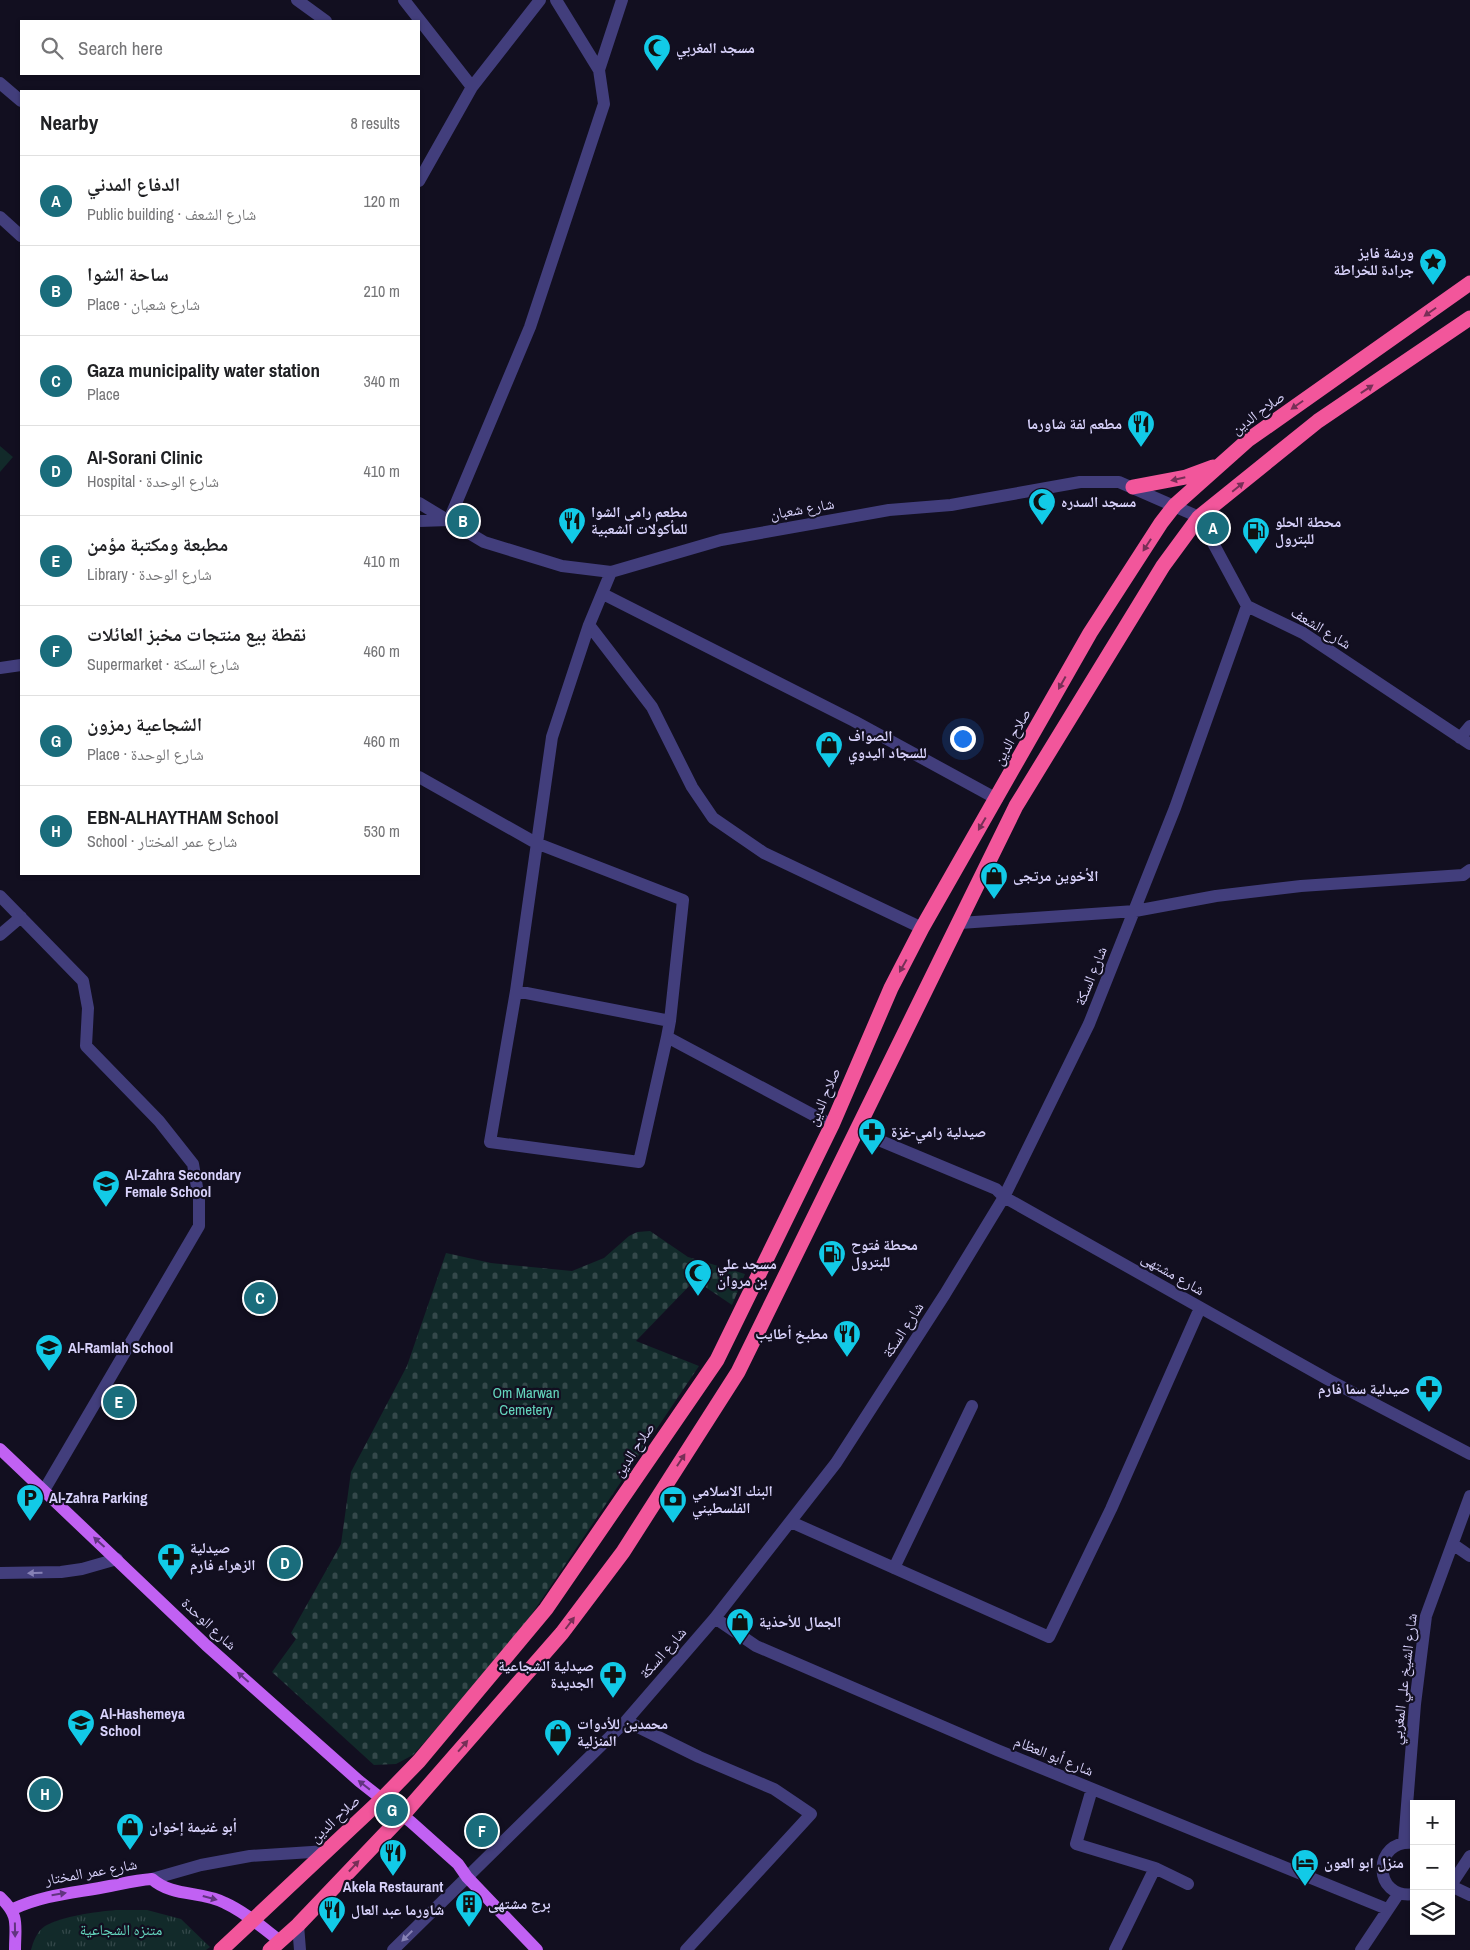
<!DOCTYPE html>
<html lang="en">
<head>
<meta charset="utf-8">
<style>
	body { margin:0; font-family:"Archivo Narrow","Noto Naskh Arabic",sans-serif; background:#f6f6f6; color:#202124 }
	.controls { position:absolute; right:15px; bottom:15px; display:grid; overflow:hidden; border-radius:0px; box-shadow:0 1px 4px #0004 }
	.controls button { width:45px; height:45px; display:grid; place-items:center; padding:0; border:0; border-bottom:1px solid #e0e0e0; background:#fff; color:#202124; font:25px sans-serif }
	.you { position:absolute; left:962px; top:738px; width:18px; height:18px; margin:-12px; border:4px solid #fff; border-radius:50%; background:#1a73e8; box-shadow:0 0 0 8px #1a73e833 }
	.badge { display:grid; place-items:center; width:32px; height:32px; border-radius:50%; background:#1a6d7c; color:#fff; font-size:16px; font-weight:700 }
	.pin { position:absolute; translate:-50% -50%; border:2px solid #fff; box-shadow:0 1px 5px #0006 }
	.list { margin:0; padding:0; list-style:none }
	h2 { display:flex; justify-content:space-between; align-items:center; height:65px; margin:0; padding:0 20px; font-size:21px }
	h2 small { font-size:16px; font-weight:400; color:#757577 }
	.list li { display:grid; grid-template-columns:32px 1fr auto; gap:15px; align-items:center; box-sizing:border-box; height:90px; padding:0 20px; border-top:1px solid #e0e0e0 }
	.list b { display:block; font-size:19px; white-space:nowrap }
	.list p { margin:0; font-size:16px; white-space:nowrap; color:#757577 }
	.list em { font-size:16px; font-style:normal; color:#757577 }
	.icon { flex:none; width:28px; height:28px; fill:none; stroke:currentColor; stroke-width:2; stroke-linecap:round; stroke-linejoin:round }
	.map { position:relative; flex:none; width:1470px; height:1950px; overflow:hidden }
	.search { position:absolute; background:#fff; box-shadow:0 1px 4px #0004; left:20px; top:20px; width:400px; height:55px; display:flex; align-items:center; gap:12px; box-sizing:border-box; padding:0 18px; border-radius:0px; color:#757577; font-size:19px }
	.panel { position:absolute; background:#fff; box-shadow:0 1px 4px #0004; left:20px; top:90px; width:400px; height:785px; border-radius:0px }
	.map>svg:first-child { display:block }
	.grass { fill:#122a2a }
	.cemetery { fill:url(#cemetery-stones) }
	.park { fill:url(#park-tufts) }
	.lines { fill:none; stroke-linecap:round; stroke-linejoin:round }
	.minor { stroke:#423e7c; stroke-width:12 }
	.major { stroke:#c161f3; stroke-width:12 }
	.highway { stroke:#f2569b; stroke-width:15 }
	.oneway { fill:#772f57 }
	.oneway2 { fill:#61347f }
	.oneway3 { fill:#8681b5 }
	.labels { text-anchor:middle; stroke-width:4.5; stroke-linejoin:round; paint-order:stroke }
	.poi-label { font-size:15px; font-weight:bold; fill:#d8d2fb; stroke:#120f20; text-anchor:start }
	.street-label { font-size:15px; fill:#d8d2fb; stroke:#120f20 }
	.park-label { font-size:15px; fill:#64d5bd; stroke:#120f20 }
</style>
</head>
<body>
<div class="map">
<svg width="1470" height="1950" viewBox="0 0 1470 1950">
	<defs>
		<pattern id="cemetery-stones" width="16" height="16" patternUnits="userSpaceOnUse" patternTransform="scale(1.25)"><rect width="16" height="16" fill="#122a2a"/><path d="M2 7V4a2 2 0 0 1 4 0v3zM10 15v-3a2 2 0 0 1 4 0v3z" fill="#34484a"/></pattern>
		<pattern id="park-tufts" width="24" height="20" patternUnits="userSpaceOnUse" patternTransform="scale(1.25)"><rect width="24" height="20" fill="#122a2a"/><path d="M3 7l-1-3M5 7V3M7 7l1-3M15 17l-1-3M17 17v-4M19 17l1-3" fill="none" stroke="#34484a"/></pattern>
	</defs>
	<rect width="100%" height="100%" fill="#120f20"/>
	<path class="grass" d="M0,446L13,457L0,472Z"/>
	<path class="cemetery" d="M650,1231L688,1257L745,1274L732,1305L695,1280L636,1341L699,1366L513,1642L413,1755L396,1764L374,1765L272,1672L296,1639L291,1633L341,1544L351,1472L407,1366L446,1253L491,1263L572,1271L604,1258L629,1236L637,1232Z"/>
	<path class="park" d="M116,1910H147L181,1919L210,1947L206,1950H31C33,1942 37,1931 45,1926C63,1916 95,1912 116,1910Z"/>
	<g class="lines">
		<path class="minor" d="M297,0L326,21
			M404,0L472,87
			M599,70L622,0
			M0,83L21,101
			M419,181L472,87L540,0
			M0,217L21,236
			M419,503L484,542L562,566L611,572L721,540L889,510L951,505L1080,482H1119L1199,517L1247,606L1303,633L1470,744
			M419,521L449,520L530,327L604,104L599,70L556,0
			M611,572L589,625L552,737L516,991L670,1021L667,1037L832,1125
			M603,594L854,721L997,799
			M589,625L652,707L692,787L713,818L764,853L922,928
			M0,668L21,665
			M1460,738L1470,726
			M419,777L536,843L683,900L670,1021
			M0,896L83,981L88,1008L86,1046L159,1121L193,1164L199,1199V1226L43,1492
			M960,923L1135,911L1216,896L1301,886L1463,875L1470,870
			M0,935L21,917
			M516,991L490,1142L639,1162L667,1037
			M857,1131L996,1189L1004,1197L1329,1380L1470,1454
			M791,1522L1049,1637L1111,1509L1200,1308
			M1454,1545L1470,1556
			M894,1568L972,1406
			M0,1573L61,1572L82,1569L117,1559
			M715,1618L756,1646L835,1680L997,1750L1387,1909
			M626,1721L699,1757L774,1789L811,1814L686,1950
			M1092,1789L1076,1844L1155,1868L1188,1884
			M1404,1843L1415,1704L1426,1616L1470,1496
			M1414,1843C1372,1838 1372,1900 1414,1894
			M152,1879L201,1865L250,1856L327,1851
			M1451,1885L1470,1856
			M1451,1886L1470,1895
			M298,1925L300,1950
			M393,1950L626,1721L715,1618L836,1463L945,1294L1004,1197L1089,1024L1175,808L1247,606
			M1115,1950L1155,1868
			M1361,1950L1399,1893"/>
		<path class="major" d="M0,1449L206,1645L359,1781L411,1822L458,1864L467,1877L537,1950
			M0,1897C20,1916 15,1924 15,1950
			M13,1909C46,1894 75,1893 110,1886C125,1883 137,1880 152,1879C172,1897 202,1891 225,1903C245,1912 263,1928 280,1941"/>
		<path class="highway" d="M1133,487L1186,477L1213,467
			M221,1950L382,1799L419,1761L546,1609L717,1360L832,1125L891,988L922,928L1090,633L1161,523L1175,505L1248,440L1470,283
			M270,1950L298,1925L402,1816L562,1633L623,1552L738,1372L1016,806L1163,566L1199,517L1318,421L1470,318"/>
	</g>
	<defs><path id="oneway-solid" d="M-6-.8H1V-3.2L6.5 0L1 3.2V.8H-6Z" transform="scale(1.25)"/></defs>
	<g class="oneway">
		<use href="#oneway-solid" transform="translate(1430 312) rotate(145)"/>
		<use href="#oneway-solid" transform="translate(1367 389) rotate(-34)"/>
		<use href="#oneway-solid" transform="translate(1297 405) rotate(145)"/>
		<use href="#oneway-solid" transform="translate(1178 479) rotate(167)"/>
		<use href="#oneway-solid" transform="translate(1238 487) rotate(-39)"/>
		<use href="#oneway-solid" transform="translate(1147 545) rotate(123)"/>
		<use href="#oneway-solid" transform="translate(1062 683) rotate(119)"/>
		<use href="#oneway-solid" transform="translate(982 824) rotate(120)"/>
		<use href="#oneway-solid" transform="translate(903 966) rotate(119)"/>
		<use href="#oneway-solid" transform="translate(681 1460) rotate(-57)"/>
		<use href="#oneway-solid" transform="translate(570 1623) rotate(-53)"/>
		<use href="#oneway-solid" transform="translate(463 1746) rotate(-49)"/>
		<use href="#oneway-solid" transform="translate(354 1866) rotate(-47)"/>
	</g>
	<g class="oneway2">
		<use href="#oneway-solid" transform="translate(99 1542) rotate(-138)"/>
		<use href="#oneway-solid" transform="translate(243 1677) rotate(-139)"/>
		<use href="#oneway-solid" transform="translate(364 1785) rotate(-142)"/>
		<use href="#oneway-solid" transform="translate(59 1894) rotate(-9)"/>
		<use href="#oneway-solid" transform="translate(210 1898) rotate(15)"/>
		<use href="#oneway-solid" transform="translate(15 1930) rotate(89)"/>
	</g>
	<g class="oneway3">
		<use href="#oneway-solid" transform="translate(35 1573) rotate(179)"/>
		<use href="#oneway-solid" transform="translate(407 1936) rotate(135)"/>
	</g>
	<defs>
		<symbol id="mosque-pin" viewBox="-11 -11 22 30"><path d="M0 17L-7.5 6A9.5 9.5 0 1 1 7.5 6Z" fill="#12cae7" stroke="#120f20"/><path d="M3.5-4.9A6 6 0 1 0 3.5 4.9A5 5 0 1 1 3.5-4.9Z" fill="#111"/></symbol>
		<symbol id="sight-pin" viewBox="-11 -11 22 30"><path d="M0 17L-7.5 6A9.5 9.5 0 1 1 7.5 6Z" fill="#12cae7" stroke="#120f20"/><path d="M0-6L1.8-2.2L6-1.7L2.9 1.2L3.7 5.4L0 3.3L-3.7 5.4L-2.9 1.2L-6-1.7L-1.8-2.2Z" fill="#111"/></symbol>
		<symbol id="restaurant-pin" viewBox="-11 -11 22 30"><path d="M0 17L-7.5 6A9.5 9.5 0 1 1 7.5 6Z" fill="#12cae7" stroke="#120f20"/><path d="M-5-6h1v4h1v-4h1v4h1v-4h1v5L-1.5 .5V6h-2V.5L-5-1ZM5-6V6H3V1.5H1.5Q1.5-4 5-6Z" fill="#111"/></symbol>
		<symbol id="fuel-pin" viewBox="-11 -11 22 30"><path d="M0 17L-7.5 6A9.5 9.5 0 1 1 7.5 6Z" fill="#12cae7" stroke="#120f20"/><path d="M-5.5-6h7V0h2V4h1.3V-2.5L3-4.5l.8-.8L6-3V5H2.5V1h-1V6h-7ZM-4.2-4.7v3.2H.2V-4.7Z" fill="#111"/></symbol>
		<symbol id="shop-pin" viewBox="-11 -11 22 30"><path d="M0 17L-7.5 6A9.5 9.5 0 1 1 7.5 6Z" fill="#12cae7" stroke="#120f20"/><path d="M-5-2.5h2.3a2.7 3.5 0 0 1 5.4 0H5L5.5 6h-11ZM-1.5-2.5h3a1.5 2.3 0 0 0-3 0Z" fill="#111"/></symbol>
		<symbol id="pharmacy-pin" viewBox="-11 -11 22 30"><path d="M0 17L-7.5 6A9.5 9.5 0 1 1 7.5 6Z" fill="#12cae7" stroke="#120f20"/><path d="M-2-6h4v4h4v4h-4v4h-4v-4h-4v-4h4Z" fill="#111"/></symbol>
		<symbol id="school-pin" viewBox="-11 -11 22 30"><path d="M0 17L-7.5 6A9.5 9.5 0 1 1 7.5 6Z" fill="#12cae7" stroke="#120f20"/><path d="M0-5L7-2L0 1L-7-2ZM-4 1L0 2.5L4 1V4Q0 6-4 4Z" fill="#111"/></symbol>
		<symbol id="parking-pin" viewBox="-11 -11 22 30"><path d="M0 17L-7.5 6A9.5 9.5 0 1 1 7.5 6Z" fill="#12cae7" stroke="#120f20"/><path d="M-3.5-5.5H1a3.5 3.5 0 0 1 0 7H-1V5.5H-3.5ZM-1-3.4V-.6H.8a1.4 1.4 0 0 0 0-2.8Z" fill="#111"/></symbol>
		<symbol id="bank-pin" viewBox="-11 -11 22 30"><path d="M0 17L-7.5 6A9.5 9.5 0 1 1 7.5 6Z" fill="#12cae7" stroke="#120f20"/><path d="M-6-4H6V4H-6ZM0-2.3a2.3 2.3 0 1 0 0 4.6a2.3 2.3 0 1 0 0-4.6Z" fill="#111"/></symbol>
		<symbol id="hotel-pin" viewBox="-11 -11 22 30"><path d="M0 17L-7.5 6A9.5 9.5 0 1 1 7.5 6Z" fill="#12cae7" stroke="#120f20"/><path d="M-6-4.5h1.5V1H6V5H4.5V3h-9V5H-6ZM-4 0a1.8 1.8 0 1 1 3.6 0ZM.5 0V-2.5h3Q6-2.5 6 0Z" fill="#111"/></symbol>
		<symbol id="building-pin" viewBox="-11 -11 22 30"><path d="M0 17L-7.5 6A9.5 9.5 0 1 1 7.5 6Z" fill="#12cae7" stroke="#120f20"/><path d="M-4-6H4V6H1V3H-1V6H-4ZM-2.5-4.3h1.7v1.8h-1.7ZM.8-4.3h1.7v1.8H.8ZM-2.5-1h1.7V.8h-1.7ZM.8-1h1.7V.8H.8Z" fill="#111"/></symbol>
	</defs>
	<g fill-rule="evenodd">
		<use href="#mosque-pin" x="641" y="32" width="32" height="43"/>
		<use href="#sight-pin" x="1417" y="246" width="32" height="43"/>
		<use href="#restaurant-pin" x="1125" y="408" width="32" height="43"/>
		<use href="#mosque-pin" x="1026" y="486" width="32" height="43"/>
		<use href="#restaurant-pin" x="556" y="505" width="32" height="43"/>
		<use href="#fuel-pin" x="1240" y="515" width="32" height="43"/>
		<use href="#shop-pin" x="813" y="729" width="32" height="43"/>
		<use href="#shop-pin" x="978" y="860" width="32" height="43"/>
		<use href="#pharmacy-pin" x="856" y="1116" width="32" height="43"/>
		<use href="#school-pin" x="90" y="1168" width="32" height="43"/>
		<use href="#fuel-pin" x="816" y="1238" width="32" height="43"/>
		<use href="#mosque-pin" x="682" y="1257" width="32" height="43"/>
		<use href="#restaurant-pin" x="831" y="1318" width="32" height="43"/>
		<use href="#school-pin" x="33" y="1332" width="32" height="43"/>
		<use href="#pharmacy-pin" x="1413" y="1373" width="32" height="43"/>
		<use href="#parking-pin" x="14" y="1482" width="32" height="43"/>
		<use href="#bank-pin" x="657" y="1484" width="32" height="43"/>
		<use href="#pharmacy-pin" x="155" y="1541" width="32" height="43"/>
		<use href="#shop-pin" x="724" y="1606" width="32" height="43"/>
		<use href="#pharmacy-pin" x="597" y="1659" width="32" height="43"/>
		<use href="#school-pin" x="65" y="1707" width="32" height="43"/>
		<use href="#shop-pin" x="542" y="1717" width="32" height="43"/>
		<use href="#shop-pin" x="114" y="1811" width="32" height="43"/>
		<use href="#restaurant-pin" x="377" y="1837" width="32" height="43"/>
		<use href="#hotel-pin" x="1289" y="1847" width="32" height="43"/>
		<use href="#building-pin" x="453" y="1888" width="32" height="43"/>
		<use href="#restaurant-pin" x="316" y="1894" width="32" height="43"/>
	</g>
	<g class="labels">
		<g class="poi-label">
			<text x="676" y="53">مسجد المغربي</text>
			<text x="1414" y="258" text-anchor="end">ورشة فايز<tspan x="1414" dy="17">جرادة للخراطة</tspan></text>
			<text x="1122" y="429" text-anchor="end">مطعم لفة شاورما</text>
			<text x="1061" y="507">مسجد السدره</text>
			<text x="591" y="517">مطعم رامي الشوا<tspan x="591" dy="17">للمأكولات الشعبية</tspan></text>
			<text x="1275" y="527">محطة الحلو<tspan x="1275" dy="17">للبترول</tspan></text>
			<text x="848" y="741">الصواف<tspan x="848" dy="17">للسجاد اليدوي</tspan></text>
			<text x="1013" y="881">الأخوين مرتجى</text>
			<text x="891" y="1137">صيدلية رامي-غزة</text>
			<text x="125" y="1180">Al-Zahra Secondary<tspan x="125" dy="17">Female School</tspan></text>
			<text x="851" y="1250">محطة فتوح<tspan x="851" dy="17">للبترول</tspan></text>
			<text x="717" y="1269">مسجد علي<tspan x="717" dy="17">بن مروان</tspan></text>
			<text x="828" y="1339" text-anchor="end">مطبخ أطايب</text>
			<text x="68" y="1353">Al-Ramlah School</text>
			<text x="1410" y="1394" text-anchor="end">صيدلية سما فارم</text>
			<text x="692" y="1496">البنك الاسلامي<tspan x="692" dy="17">الفلسطيني</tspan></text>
			<text x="49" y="1503">Al-Zahra Parking</text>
			<text x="190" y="1553">صيدلية<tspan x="190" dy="17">الزهراء فارم</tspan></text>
			<text x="759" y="1627">الجمال للأحذية</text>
			<text x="594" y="1671" text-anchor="end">صيدلية الشجاعية<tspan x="594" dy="17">الجديدة</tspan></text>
			<text x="100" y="1719">Al-Hashemeya<tspan x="100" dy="17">School</tspan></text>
			<text x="577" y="1729">محمدين للأدوات<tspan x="577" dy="17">المنزلية</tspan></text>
			<text x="149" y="1832">أبو غنيمة إخوان</text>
			<text x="1324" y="1868">منزل ابو العون</text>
			<text x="393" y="1892" text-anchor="middle">Akela Restaurant</text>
			<text x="488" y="1909">برج مشتهى</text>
			<text x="351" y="1915">شاورما عبد العال</text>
		</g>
		<g class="street-label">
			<text transform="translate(1258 413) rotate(-36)" y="5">صلاح الدين</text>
			<text transform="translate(802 509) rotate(-10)" y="5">شارع شعبان</text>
			<text transform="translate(1321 628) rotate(31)" y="5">شارع الشعف</text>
			<text transform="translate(1012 737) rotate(-61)" y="5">صلاح الدين</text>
			<text transform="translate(1091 976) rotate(-68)" y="5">شارع السكة</text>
			<text transform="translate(824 1097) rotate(-67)" y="5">صلاح الدين</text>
			<text transform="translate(1173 1274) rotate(30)" y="5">شارع مشتهى</text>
			<text transform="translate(903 1330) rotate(-57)" y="5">شارع السكة</text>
			<text transform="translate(634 1450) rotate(-56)" y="5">صلاح الدين</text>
			<text transform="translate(209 1624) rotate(43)" y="5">شارع الوحدة</text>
			<text transform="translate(663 1653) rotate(-49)" y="5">شارع السكة</text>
			<text transform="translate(1404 1679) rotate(-83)" y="5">شارع الشيخ علي المغربي</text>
			<text transform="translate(1054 1756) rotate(22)" y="5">شارع أبو العظام</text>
			<text transform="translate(335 1819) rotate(-43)" y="5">صلاح الدين</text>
			<text transform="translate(91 1872) rotate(-10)" y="5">شارع عمر المختار</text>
		</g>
		<g class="park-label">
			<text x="526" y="1398">Om Marwan<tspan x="526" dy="17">Cemetery</tspan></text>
			<text x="121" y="1935">متنزه الشجاعية</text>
		</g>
	</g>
</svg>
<div class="controls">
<button>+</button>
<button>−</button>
<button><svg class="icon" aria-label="layers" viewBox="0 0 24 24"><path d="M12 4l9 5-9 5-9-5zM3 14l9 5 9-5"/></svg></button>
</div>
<div class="you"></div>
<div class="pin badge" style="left:1213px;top:528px">A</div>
<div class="pin badge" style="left:463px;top:521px">B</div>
<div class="pin badge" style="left:260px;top:1298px">C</div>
<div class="pin badge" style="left:285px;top:1563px">D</div>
<div class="pin badge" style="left:119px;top:1402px">E</div>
<div class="pin badge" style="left:482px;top:1831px">F</div>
<div class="pin badge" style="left:392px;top:1810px">G</div>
<div class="pin badge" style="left:45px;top:1794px">H</div>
<div class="search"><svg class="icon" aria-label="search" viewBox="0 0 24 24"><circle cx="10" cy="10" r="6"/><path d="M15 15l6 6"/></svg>Search here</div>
<section class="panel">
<h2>Nearby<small>8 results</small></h2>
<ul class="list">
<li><span class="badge">A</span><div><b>الدفاع المدني</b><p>Public building · شارع الشعف</p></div><em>120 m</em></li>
<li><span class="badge">B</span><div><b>ساحة الشوا</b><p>Place · شارع شعبان</p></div><em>210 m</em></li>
<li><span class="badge">C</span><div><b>Gaza municipality water station</b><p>Place</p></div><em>340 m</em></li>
<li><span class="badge">D</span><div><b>Al-Sorani Clinic</b><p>Hospital · شارع الوحدة</p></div><em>410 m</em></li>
<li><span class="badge">E</span><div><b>مطبعة ومكتبة مؤمن</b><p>Library · شارع الوحدة</p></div><em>410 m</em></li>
<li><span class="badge">F</span><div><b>نقطة بيع منتجات مخبز العائلات</b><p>Supermarket · شارع السكة</p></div><em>460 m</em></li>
<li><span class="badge">G</span><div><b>الشجاعية رمزون</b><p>Place · شارع الوحدة</p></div><em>460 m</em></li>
<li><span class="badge">H</span><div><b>EBN-ALHAYTHAM School</b><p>School · شارع عمر المختار</p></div><em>530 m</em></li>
</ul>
</section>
</div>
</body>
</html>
